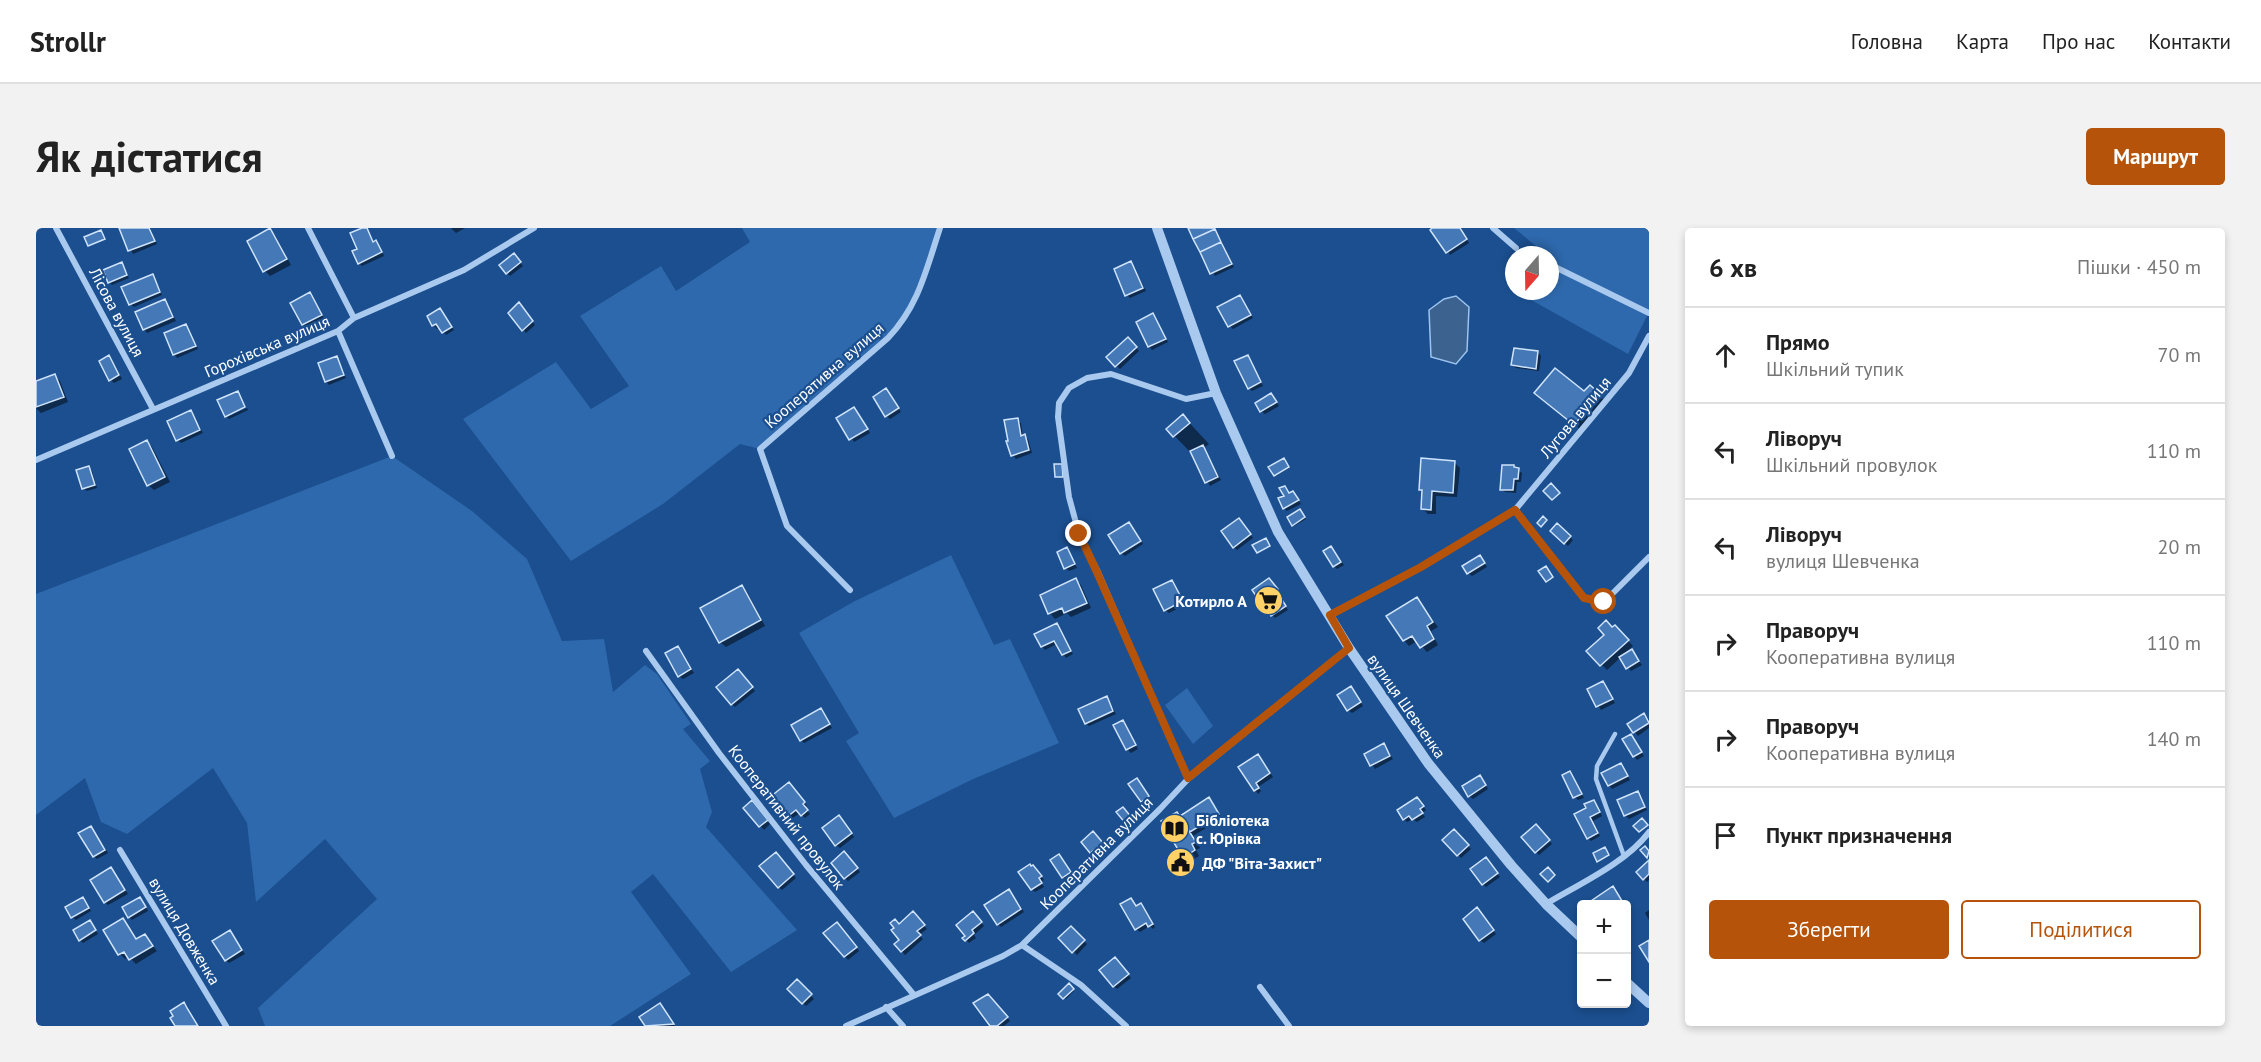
<!DOCTYPE html>
<html lang="uk">
<head>
<meta charset="utf-8">
<style>
	body { margin:0; font-family:"PT Sans",sans-serif; background:#f2f2f2; color:#222 }
	.controls { position:absolute; right:18px; bottom:18px; display:grid; overflow:hidden; border-radius:6px; box-shadow:0 3px 9px #0003 }
	.controls button { width:54px; height:54px; display:grid; place-items:center; padding:0; border:0; border-bottom:2px solid #e0e0e0; background:#fff; color:#222; font:30px sans-serif }
	.compass { position:absolute; left:1469px; top:18px; width:54px; height:54px; border-radius:50%; background:#fff; box-shadow:0 3px 9px #0003; rotate:200deg }
	.stop { position:absolute; width:18px; height:18px; margin:-14px; border:4px solid #b45309; border-radius:50%; background:#fff }
	.stop.end { background:#b45309; border-color:#fff; box-shadow:0 2px 6px #0008 }
	.list { margin:0; padding:0; list-style:none }
	h2 { display:flex; justify-content:space-between; align-items:center; height:78px; margin:0; padding:0 24px; font-size:26px }
	h2 small { font-size:20px; font-weight:400; color:#767676 }
	.list li { display:grid; grid-template-columns:39px 1fr auto; gap:18px; align-items:center; box-sizing:border-box; height:96px; padding:0 24px; border-top:2px solid #e0e0e0 }
	.list b { display:block; font-size:22px; white-space:nowrap }
	.list p { margin:0; font-size:20px; white-space:nowrap; color:#767676 }
	.list em { font-size:20px; font-style:normal; color:#767676 }
	.actions { display:flex; gap:12px; padding:18px 24px }
	.actions a { flex:1; padding:14px 0; border:2px solid #b45309; border-radius:6px; text-align:center; font-size:21px; color:#b45309 }
	.actions .main { background:#b45309; color:#fff }
	.icon { flex:none; width:33px; height:33px; fill:none; stroke:currentColor; stroke-width:2; stroke-linecap:round; stroke-linejoin:round }
	.map { position:relative; flex:none; width:1613px; height:798px; overflow:hidden; border-radius:6px }
	header { display:flex; align-items:center; gap:36px; box-sizing:border-box; height:84px; padding:0 30px; background:#fff; border-bottom:2px solid #e0e0e0 }
	header strong { font-size:28px }
	nav { display:flex; gap:33px; margin-inline-start:auto; font-size:21px }
	.intro { display:flex; align-items:center; justify-content:space-between; box-sizing:border-box; height:144px; padding:0 36px }
	h1 { margin:0; font-size:42px }
	.button { padding:15px 27px; border-radius:6px; background:#b45309; color:#fff; font-size:21px; font-weight:700 }
	main { display:flex; gap:36px; padding:0 36px }
	aside { flex:1; background:#fff; border-radius:6px; box-shadow:0 3px 9px #0003 }
	.map>svg:first-child { display:block }
	.green { fill:#2e69ad }
	.water { fill:#3c6290; stroke:#9cc4f0; stroke-width:1.5 }
	.shadow { fill:#0007 }
	.building { fill:#4478b7; stroke:#cfe3fa; stroke-width:1.5 }
	.lines { fill:none; stroke-linecap:round; stroke-linejoin:round }
	.service { stroke:#a9c9ee; stroke-width:4.5 }
	.minor { stroke:#a9c9ee; stroke-width:6 }
	.tertiary { stroke:#a9c9ee; stroke-width:10 }
	.route { stroke:#b45309; stroke-width:8 }
	.labels { text-anchor:middle; stroke-width:4.5; stroke-linejoin:round; paint-order:stroke }
	.street-label { font-size:16px; fill:#fff; stroke:#1b4f8f }
	.poi-label { font-size:16px; font-weight:bold; fill:#fff; stroke:#1b4f8f; text-anchor:start }
</style>
</head>
<body>
<header>
<strong>Strollr</strong>
<nav><a>Головна</a><a>Карта</a><a>Про нас</a><a>Контакти</a></nav>
</header>
<div class="intro"><h1>Як дістатися</h1><a class="button">Маршрут</a></div>
<main>
<div class="map">
<svg width="1613" height="798" viewBox="0 0 1613 798">
	<rect width="100%" height="100%" fill="#1b4f8f"/>
	<path class="green" d="M706,0H904L867,95L724,221L704,216L627,276L535,333L427,191L520,134L555,181L593,158L544,88L625,38L640,63L714,14Z
		M1478,0H1613V84L1592,126L1486,67L1488,63H1514V27H1498L1500,18Z
		M356,228L436,283L491,331L526,413L568,411L577,464L609,437L621,446L655,496L647,501L674,533L664,541L676,584L670,599L761,702L695,744L617,646L595,664L655,746L574,798H229L222,780L341,671L289,611L220,674L211,595L177,540L91,606L65,594L49,550L0,587V366Z
		M915,327L958,417L974,411L1023,515L935,552L858,590L810,513L823,505L763,405L817,374Z
		M1151,460L1177,498L1157,516L1129,477Z"/>
	<path class="water" d="M1420,68L1433,79L1431,123L1420,136L1395,129L1393,82L1408,71Z"/>
	<path class="shadow" d="M114,0L121,16L97,26L85,1Z
		M330,0L338,15L340,14L343,17L348,28L326,38L323,35L322,22Z
		M415,0H429L420,5Z
		M1154,0H1179L1198,39L1179,48Z
		M1399,0H1424L1433,15L1414,27Z
		M234,2L239,7L255,37L234,48L229,43Z
		M481,31L487,38L474,48L471,45Z
		M1095,35L1110,63L1094,70L1091,67Z
		M85,36L93,50L76,57L73,54Z
		M116,48L126,67L98,79L94,76Z
		M274,66L288,90L270,100L256,76Z
		M1204,68L1217,90L1197,101L1194,98Z
		M129,73L140,93L111,105L108,101Z
		M486,79L499,97L490,105L474,85Z
		M404,82L418,102L410,107L404,99L401,101L397,97Z
		M1117,87L1132,114L1116,122L1113,118Z
		M150,97L162,121L141,130L138,126Z
		M1092,111L1103,123L1084,141L1072,129Z
		M1502,124L1505,128L1503,143L1480,140L1477,137Z
		M1211,128L1227,158L1216,163L1213,160Z
		M300,129L310,150L293,157L290,153Z
		M76,132L86,151L78,155L75,152Z
		M19,148L24,153L32,174L5,185L0,180V155Z
		M853,166L865,184L854,191L851,188Z
		M1549,166L1563,167L1568,172L1544,201L1505,170Z
		M1238,170L1243,178L1229,186L1225,183Z
		M211,180L212,182L193,191L191,189Z
		M155,184L167,205L145,215L142,212Z
		M821,184L834,205L818,214L802,190Z
		M1147,188L1173,216L1168,220L1185,252L1174,258L1157,227L1132,201Z
		M981,192L985,195L987,209L992,211L996,225L980,231L977,227Z
		M111,214L116,219L134,254L118,262L112,257Z
		M1249,233L1253,240L1240,248L1239,247Z
		M1418,234L1424,240L1421,269L1400,268V286H1392L1387,281L1388,265L1384,261Z
		M52,240L56,243L61,260L51,263L47,260Z
		M1482,242L1486,245L1485,254H1481L1480,265L1469,264L1466,261Z
		M1249,259L1254,266L1260,268L1265,276L1251,283L1248,280L1250,269Z
		M1264,283L1270,291L1258,298L1257,297Z
		M1206,295L1217,310L1201,322L1198,319Z
		M1521,297L1537,312L1532,318L1516,303Z
		M1096,299L1107,316L1089,328L1085,325Z
		M1295,320L1308,337L1301,341L1298,338Z
		M1031,321L1041,340L1033,343L1030,340Z
		M1444,329L1451,339L1436,348L1432,345Z
		M1040,352L1045,357L1055,380L1035,389L1031,385L1019,391L1014,385L1006,367Z
		M1135,353L1149,377L1133,385L1129,382Z
		M1236,355L1244,365L1241,367L1252,382L1239,390L1225,373Z
		M706,359L711,364L729,398L690,419L684,414Z
		M1381,371L1402,399L1395,403L1402,417L1391,424L1381,413L1373,418L1368,412Z
		M1021,396L1037,426L1030,430L1021,416L1009,422L1006,418Z
		M1579,399L1597,418L1589,425L1596,423L1606,437L1595,443L1585,429L1571,442L1552,423Z
		M642,420L658,445L647,451L643,448Z
		M705,447L719,463L699,479L696,476Z
		M1567,455L1579,475L1565,482L1553,462Z
		M1318,463L1327,478L1316,485L1312,482Z
		M1071,470L1080,486L1053,498L1050,495Z
		M785,482L796,500L768,515L765,512Z
		M1608,487L1613,492V500L1602,508L1593,497Z
		M1086,493L1102,521L1095,525L1091,521Z
		M1595,508L1608,528L1601,532L1598,528Z
		M1348,517L1357,531L1339,541L1330,527Z
		M1225,531L1237,549L1222,559L1225,563L1222,566L1204,539Z
		M1585,537L1594,552L1576,561L1573,557Z
		M1534,545L1548,570L1542,572L1539,569Z
		M1447,552L1452,561L1437,571L1433,568Z
		M1104,555L1115,572L1109,576L1106,573Z
		M756,559L771,578L769,580L774,586L769,590L764,585L755,591L736,569Z
		M1601,565L1611,582L1593,591L1589,587Z
		M1173,571L1186,590L1157,608L1164,620L1160,622L1163,628L1153,634L1148,629L1144,589Z
		M1558,573L1566,588L1557,593L1564,608L1555,613L1552,610V581Z
		M1384,574L1390,582L1386,585L1389,589L1381,594L1377,591L1371,594L1368,591Z
		M719,578L734,596L728,602L709,580Z
		M806,592L818,609L804,620L800,617Z
		M1500,598L1516,616L1503,627L1487,609Z
		M55,599L72,625L61,631L58,628Z
		M1418,603L1435,621L1425,630L1408,612Z
		M1060,609L1069,619L1059,627L1047,614Z
		M743,629L760,650L746,662L743,659Z
		M812,629L824,644L812,653L809,650Z
		M1026,632L1037,648L1031,652L1027,649Z
		M1613,634V652L1611,654L1602,644Z
		M1453,635L1464,649L1450,659L1447,656Z
		M75,641L92,666L72,677L69,674Z
		M1000,642L1008,652L1005,654L1008,659L999,664L996,661Z
		M1580,664L1588,676H1559L1557,673Z
		M976,666L988,684L965,699L962,696Z
		M50,674L55,683L40,692L36,689Z
		M107,674L112,683L96,692L93,689Z
		M1101,680H1108L1119,699L1117,701L1114,698L1104,704L1100,701Z
		M1613,682V692L1609,685Z
		M877,685L891,701L883,707L887,711L869,727L860,716L866,712L863,698Z
		M1444,685L1460,706L1448,715L1444,712Z
		M940,688L948,698L938,707L940,710L933,715L929,710Z
		M87,692L102,712L109,708L121,723L100,736L93,729L89,731L84,726Z
		M57,698L62,706L47,715L44,712Z
		M804,699L823,723L812,732L809,728Z
		M1035,700L1051,716L1041,727L1025,710Z
		M194,704L209,726L193,735L190,732Z
		M1082,734L1095,750L1081,761L1078,758Z
		M1546,748V757L1541,752Z
		M761,753L778,771L770,778L753,761Z
		M1033,757L1038,763L1030,771L1024,766Z
		M951,768L974,793L968,798H956Z
		M627,781L639,798H611L606,789Z"/>
	<path class="building" d="M83,0H113L119,13L92,23Z
		M234,0L251,31L227,44L211,13Z
		M326,0H331L337,14L340,12L346,24L322,36L316,23L321,21L314,5Z
		M1152,0H1178L1179,1L1157,11Z
		M1396,0H1424L1431,11L1410,25L1394,2Z
		M1179,1L1185,14L1164,24L1157,11Z
		M65,2L69,11L52,18L48,9Z
		M1185,14L1196,36L1174,46L1164,24Z
		M478,25L485,34L470,46L463,37Z
		M1095,33L1107,60L1089,68L1078,41Z
		M86,34L91,47L72,55L67,42Z
		M117,46L124,64L93,77L85,59Z
		M274,64L286,87L266,97L254,75Z
		M1204,67L1215,87L1192,99L1181,79Z
		M129,71L137,89L107,102L99,84Z
		M483,74L497,93L486,103L472,85Z
		M404,80L416,99L406,105L400,96L396,98L391,88Z
		M1117,85L1130,111L1112,119L1100,94Z
		M150,96L160,118L137,127L128,105Z
		M1092,109L1101,119L1079,139L1070,129Z
		M1478,120L1502,123L1500,141L1475,137Z
		M73,127L83,147L73,153L63,133Z
		M1212,127L1225,154L1212,161L1198,133Z
		M301,128L308,147L289,154L282,135Z
		M1519,140L1548,163L1554,157L1564,166L1538,197L1498,165Z
		M19,146L28,169L0,179V153Z
		M850,160L863,180L849,189L837,169Z
		M202,163L209,179L189,189L181,172Z
		M1235,165L1241,174L1224,184L1219,175Z
		M818,179L832,201L813,212L800,190Z
		M155,182L164,202L140,213L131,193Z
		M1147,186L1154,195L1137,209L1130,201Z
		M982,190L985,208L989,206L993,222L975,228L970,213H972L968,192Z
		M111,212L129,249L111,258L93,221Z
		M1167,217L1182,249L1169,255L1154,223Z
		M1248,230L1253,239L1238,248L1232,239Z
		M1385,230L1419,233L1417,265L1396,263L1395,282L1385,281L1386,262H1383Z
		M1018,236H1026L1027,249H1019Z
		M1466,237H1478V239L1483,240L1482,251H1478L1477,262H1464Z
		M53,238L59,257L46,261L40,242Z
		M1515,255L1524,265L1516,272L1507,263Z
		M1249,258L1253,265L1257,263L1263,272L1247,281L1242,270L1248,268L1243,260Z
		M1264,281L1269,289L1256,298L1251,289Z
		M1507,288L1511,292L1505,299L1501,295Z
		M1203,290L1215,306L1197,320L1185,303Z
		M1093,294L1105,313L1084,326L1072,307Z
		M1521,295L1535,308L1528,316L1514,303Z
		M1230,310L1234,318L1221,325L1216,317Z
		M1295,318L1305,334L1297,339L1287,323Z
		M1031,319L1039,336L1028,341L1021,324Z
		M1444,327L1449,335L1431,346L1426,338Z
		M1510,338L1517,349L1510,354L1502,343Z
		M1040,350L1051,375L1028,385L1026,380L1012,386L1004,367Z
		M1233,350L1242,361L1224,374L1216,362Z
		M1136,352L1147,373L1128,383L1117,361Z
		M706,357L725,392L683,415L664,380Z
		M1243,367L1250,378L1235,388L1228,376Z
		M1381,369L1397,394L1391,398L1398,411L1384,420L1376,408L1367,413L1350,388Z
		M1570,392L1576,399L1579,397L1593,412L1564,438L1550,423L1568,407L1562,400Z
		M1021,395L1035,423L1026,427L1018,413L1005,419L998,406Z
		M642,418L655,441L642,449L629,425Z
		M1596,421L1603,433L1590,441L1583,429Z
		M702,441L717,459L695,477L680,459Z
		M1567,453L1577,471L1560,479L1551,461Z
		M1315,458L1325,474L1311,483L1301,467Z
		M1071,468L1077,483L1049,496L1042,481Z
		M785,480L794,496L764,513L755,497Z
		M1608,485L1613,495L1597,505L1591,496Z
		M1087,492L1100,517L1090,522L1077,497Z
		M1595,506L1606,524L1597,529L1586,511Z
		M1348,515L1354,528L1334,538L1328,526Z
		M1222,526L1234,545L1220,555L1223,560L1218,563L1202,539Z
		M1585,535L1592,548L1572,558L1565,545Z
		M1534,543L1546,566L1537,570L1526,547Z
		M1444,547L1450,557L1432,569L1426,558Z
		M1101,550L1113,568L1105,574L1092,556Z
		M753,554L769,574L767,576L772,582L765,588L760,582L751,589L734,569Z
		M1602,563L1609,579L1588,588L1581,572Z
		M1173,569L1183,586L1154,604L1144,588Z
		M1381,569L1388,578L1384,581L1387,585L1376,592L1373,588L1367,592L1361,582Z
		M716,572L732,592L723,599L707,580Z
		M1558,572L1564,584L1554,589L1562,605L1551,611L1538,586L1550,580L1548,576Z
		M1087,579L1096,590L1090,596L1080,584Z
		M1141,584L1160,614L1156,616L1159,622L1147,630L1125,593Z
		M803,587L816,605L799,618L786,600Z
		M1606,590L1612,597L1603,604L1597,598Z
		M1500,596L1514,612L1499,625L1485,609Z
		M55,598L69,622L57,629L42,605Z
		M1418,601L1433,617L1421,628L1406,612Z
		M1057,603L1067,615L1054,625L1045,614Z
		M1609,618L1613,623L1611,630L1604,622Z
		M1569,619L1573,627L1561,634L1557,625Z
		M808,623L822,640L808,651L795,635Z
		M740,624L758,646L742,660L723,638Z
		M1023,626L1035,644L1026,650L1014,632Z
		M1450,629L1462,645L1446,657L1434,641Z
		M1613,632V646L1607,652L1600,644Z
		M994,636L995,638L997,637L1006,648L1003,650L1006,655L995,662L982,644Z
		M75,639L89,662L68,675L54,652Z
		M1512,639L1519,647L1512,654L1504,646Z
		M1577,658L1586,673L1580,676H1557L1555,673Z
		M973,661L985,681L961,697L948,677Z
		M47,669L53,680L35,690L29,679Z
		M104,669L110,679L92,690L86,679Z
		M1095,670L1100,678L1105,675L1117,696L1112,699L1110,695L1099,702L1084,676Z
		M1441,679L1458,702L1443,713L1427,691Z
		M877,683L889,697L881,703L885,707L865,724L858,716L863,712L855,702L858,700L854,695L859,691L863,696Z
		M937,683L946,694L936,702L938,705L929,713L926,710L929,708L920,697Z
		M87,690L100,711L109,706L117,718L93,732L88,724L82,727L67,702Z
		M54,692L60,702L43,713L37,702Z
		M801,694L821,719L808,729L787,705Z
		M1035,698L1049,712L1036,725L1022,710Z
		M194,702L206,722L189,733L176,713Z
		M1613,712V734L1603,718Z
		M1079,729L1093,746L1077,759L1063,742Z
		M761,751L776,766L766,776L751,761Z
		M1033,755L1038,761L1027,771L1022,766Z
		M952,766L972,789L961,798H954L937,775Z
		M148,774L151,780L162,798H139L134,790L137,788L134,783Z
		M624,775L638,796L609,798L603,789Z"/>
	<g class="lines">
		<path class="service" d="M1579,506L1561,538L1560,551L1588,628"/>
		<path class="minor" d="M20,0L117,181
			M272,0L318,90
			M1457,0L1480,20
			M1519,39L1613,85
			M302,103L356,228
			M0,232L302,103L318,90L428,42L498,0
			M1479,282L1548,370L1568,374L1613,329
			M814,362L751,298L724,221L852,110C883,77 890,42 904,0
			M1294,387L1385,339L1479,282L1593,145L1613,108
			M610,423L683,525L770,637L878,767
			M1152,551L1061,342L1043,306L1033,269L1022,189L1023,175L1033,160L1051,150L1075,146L1150,171L1180,165
			M84,622L190,798
			M1510,676C1543,656 1590,635 1613,604
			M986,717L1045,757L1090,798
			M1224,759L1253,798
			M850,779L867,798
			M810,798L967,728L986,717L1124,581L1152,551L1313,420"/>
		<path class="tertiary" d="M1121,0L1180,165L1242,304L1313,420L1392,535L1475,637L1510,676L1546,710
			M1590,754L1613,775"/>
	</g>
	<g class="lines">
		<path class="route" d="M1043,306L1060,342L1152,550L1313,420L1294,387L1385,339L1479,282L1548,370L1568,374"/>
	</g>
	<defs>
		<symbol id="supermarket-disc" viewBox="-11 -11 22 22"><circle r="9.5" fill="#ffd166" stroke="#1b4f8f"/><path d="M-6-5.5h2.5l.6 2H6L4.5 2H-2.5L-4.4-4H-6ZM-1.5 3.2a1.3 1.3 0 1 0 .1 0ZM3 3.2a1.3 1.3 0 1 0 .1 0Z" fill="#111"/></symbol>
		<symbol id="library-disc" viewBox="-11 -11 22 22"><circle r="9.5" fill="#ffd166" stroke="#1b4f8f"/><path d="M-6-4Q-3-5.5-.7-3.5V5Q-3 3-6 4ZM6-4Q3-5.5 .7-3.5V5Q3 3 6 4Z" fill="#111"/></symbol>
		<symbol id="civic-disc" viewBox="-11 -11 22 22"><circle r="9.5" fill="#ffd166" stroke="#1b4f8f"/><path d="M-.6-6.5H3V-4.5H.6V-3L4-1V1h2V6H-6V1h2V-1L-.6-3ZM-1.2 2.5V6h2.4V2.5Z" fill="#111"/></symbol>
	</defs>
	<g fill-rule="evenodd">
		<use href="#supermarket-disc" x="1216" y="356" width="33" height="33"/>
		<use href="#library-disc" x="1122" y="584" width="33" height="33"/>
		<use href="#civic-disc" x="1128" y="618" width="33" height="33"/>
	</g>
	<g class="labels">
		<g class="street-label">
			<text transform="translate(81 84) rotate(62)" y="6">Лісова вулиця</text>
			<text transform="translate(231 118) rotate(-23)" y="6">Горохівська вулиця</text>
			<text transform="translate(788 147) rotate(-41)" y="6">Кооперативна вулиця</text>
			<text transform="translate(1539 189) rotate(-50)" y="6">Лугова вулиця</text>
			<text transform="translate(1371 478) rotate(55)" y="6">вулиця Шевченка</text>
			<text transform="translate(751 589) rotate(52)" y="6">Кооперативний провулок</text>
			<text transform="translate(1060 625) rotate(-45)" y="6">Кооперативна вулиця</text>
			<text transform="translate(149 703) rotate(59)" y="6">вулиця Довженка</text>
		</g>
		<g class="poi-label">
			<text x="1211" y="379" text-anchor="end">Котирло А</text>
			<text x="1160" y="598">Бібліотека<tspan x="1160" dy="18">с. Юрівка</tspan></text>
			<text x="1166" y="641">ДФ "Віта-Захист"</text>
		</g>
	</g>
</svg>
<div class="controls">
<button>+</button>
<button>−</button>
</div>
<svg class="compass" viewBox="-18 -18 36 36"><path d="M0-13l5 13h-10z" fill="#e53935"/><path d="M0 13l5-13h-10z" fill="#767676"/></svg>
<div class="stop" style="left:1568px;top:374px"></div>
<div class="stop end" style="left:1043px;top:306px"></div>
</div>
<aside>
<h2>6 хв<small>Пішки · 450 m</small></h2>
<ul class="list">
<li><svg class="icon" aria-label="ahead" viewBox="0 0 24 24"><path d="M12 20V5M6 11l6-6 6 6"/></svg><div><b>Прямо</b><p>Шкільний тупик</p></div><em>70 m</em></li>
<li><svg class="icon" aria-label="left" viewBox="0 0 24 24"><path d="M17 20v-9H6M10 6l-5 5 5 5"/></svg><div><b>Ліворуч</b><p>Шкільний провулок</p></div><em>110 m</em></li>
<li><svg class="icon" aria-label="left" viewBox="0 0 24 24"><path d="M17 20v-9H6M10 6l-5 5 5 5"/></svg><div><b>Ліворуч</b><p>вулиця Шевченка</p></div><em>20 m</em></li>
<li><svg class="icon" aria-label="right" viewBox="0 0 24 24"><path d="M7 20v-9h11M14 6l5 5-5 5"/></svg><div><b>Праворуч</b><p>Кооперативна вулиця</p></div><em>110 m</em></li>
<li><svg class="icon" aria-label="right" viewBox="0 0 24 24"><path d="M7 20v-9h11M14 6l5 5-5 5"/></svg><div><b>Праворуч</b><p>Кооперативна вулиця</p></div><em>140 m</em></li>
<li><svg class="icon" aria-label="arrive" viewBox="0 0 24 24"><path d="M6 21V4h12l-3 4 3 4H6"/></svg><div><b>Пункт призначення</b></div></li>
</ul>
<div class="actions"><a class="main">Зберегти</a><a>Поділитися</a></div>
</aside>
</main>
</body>
</html>
